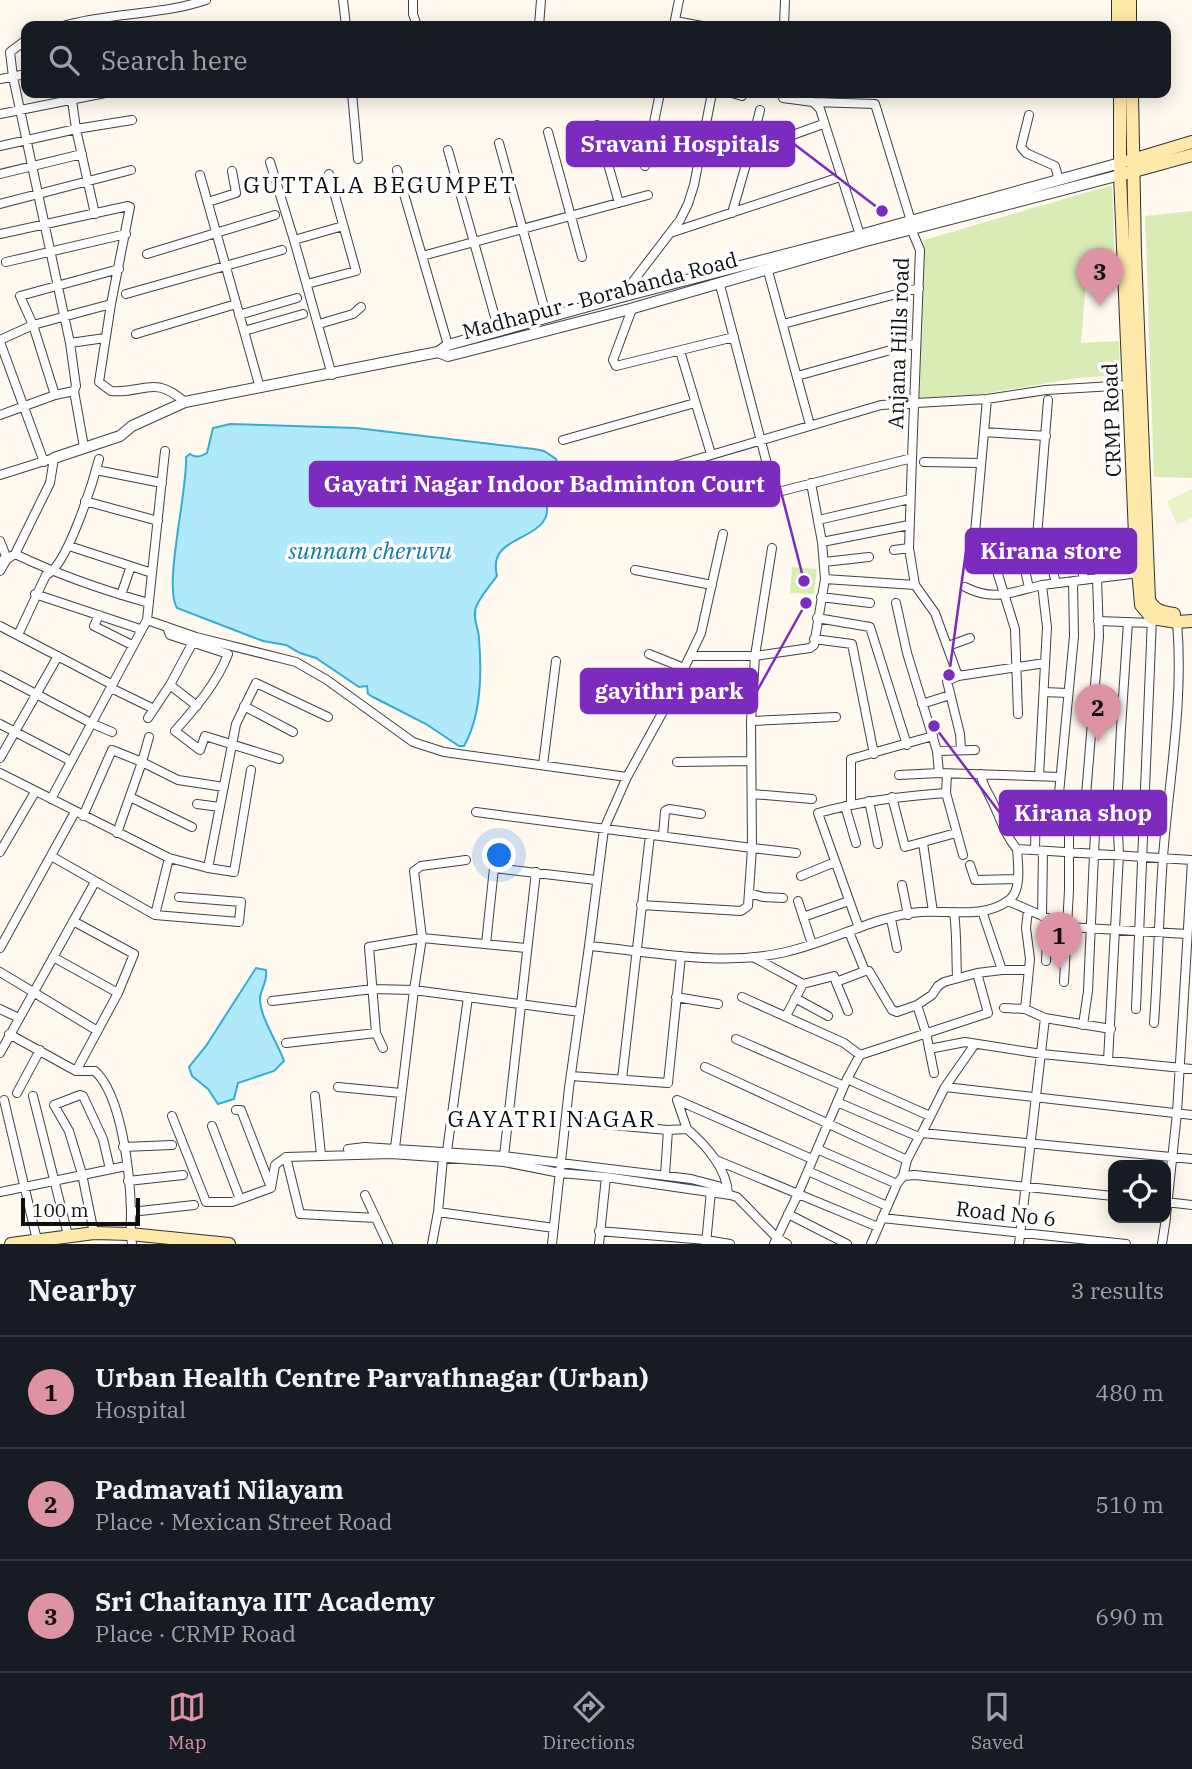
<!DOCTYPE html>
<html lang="en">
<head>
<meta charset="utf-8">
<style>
	body { margin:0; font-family:"IBM Plex Serif",serif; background:#20242c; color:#f1f3f6 }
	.controls { position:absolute; right:21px; bottom:21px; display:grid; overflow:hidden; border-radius:14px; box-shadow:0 4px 18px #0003 }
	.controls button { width:63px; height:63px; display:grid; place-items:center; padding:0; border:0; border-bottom:2px solid #363941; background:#171b24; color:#f1f3f6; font:35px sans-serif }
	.scale { position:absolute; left:21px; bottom:18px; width:119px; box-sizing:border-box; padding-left:7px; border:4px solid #0e0e0e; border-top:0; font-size:19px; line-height:24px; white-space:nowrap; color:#0e0e0e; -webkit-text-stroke:5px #fff; paint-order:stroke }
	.you { position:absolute; left:500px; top:856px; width:24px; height:24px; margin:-18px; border:5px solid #fff; border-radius:50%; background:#1a73e8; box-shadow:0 0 0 10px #1a73e833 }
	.badge { display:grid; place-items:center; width:46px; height:46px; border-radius:50%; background:#de93a4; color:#111; font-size:23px; font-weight:700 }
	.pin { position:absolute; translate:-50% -58px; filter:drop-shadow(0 2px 4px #0008) }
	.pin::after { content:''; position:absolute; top:37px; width:24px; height:21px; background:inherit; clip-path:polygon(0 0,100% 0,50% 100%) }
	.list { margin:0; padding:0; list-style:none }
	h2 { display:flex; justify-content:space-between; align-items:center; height:91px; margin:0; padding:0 28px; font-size:30px }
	h2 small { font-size:23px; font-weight:400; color:#9ea1a6 }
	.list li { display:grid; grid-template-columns:46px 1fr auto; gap:21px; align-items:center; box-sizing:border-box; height:112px; padding:0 28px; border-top:2px solid #363941 }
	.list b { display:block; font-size:26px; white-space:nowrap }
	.list p { margin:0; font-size:23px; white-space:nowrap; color:#9ea1a6 }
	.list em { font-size:23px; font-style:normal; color:#9ea1a6 }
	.icon { flex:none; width:38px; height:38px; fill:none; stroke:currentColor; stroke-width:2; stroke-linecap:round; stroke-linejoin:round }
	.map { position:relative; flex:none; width:1192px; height:1244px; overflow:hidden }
	.search { position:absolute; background:#171b24; box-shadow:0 4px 18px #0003; left:21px; right:21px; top:21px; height:77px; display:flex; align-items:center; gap:18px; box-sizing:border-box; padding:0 24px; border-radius:14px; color:#9ea1a6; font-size:26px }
	.sheet { height:427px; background:#171b24 }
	nav { display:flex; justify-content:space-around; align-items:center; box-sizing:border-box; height:98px; border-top:2px solid #363941; background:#171b24; font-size:19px; color:#9ea1a6 }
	nav a { display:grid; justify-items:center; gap:4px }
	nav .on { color:#de93a4 }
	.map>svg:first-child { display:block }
	.green { fill:#daecb6 }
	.pitch { fill:#eaf3c8 }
	.water { fill:#b0e9fa; stroke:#33add5; stroke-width:2 }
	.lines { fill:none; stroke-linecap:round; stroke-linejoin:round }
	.minor-casing { stroke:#414141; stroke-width:10 }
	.tertiary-casing { stroke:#414141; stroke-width:12 }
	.secondary-casing { stroke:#303030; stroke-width:14 }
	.minor { stroke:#fff; stroke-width:8 }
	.tertiary { stroke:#fff; stroke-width:10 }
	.secondary { stroke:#ffe9aa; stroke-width:12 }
	.labels { text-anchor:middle; stroke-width:7; stroke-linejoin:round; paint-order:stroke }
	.street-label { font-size:21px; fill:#0e0e0e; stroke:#fff }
	.neighbourhood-label { font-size:23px; letter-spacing:2px; fill:#0e0e0e; stroke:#fff }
	.water-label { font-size:23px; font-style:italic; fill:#0f7ca7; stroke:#fff }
	.leader { fill:none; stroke:#7b2cbf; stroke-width:2.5 }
	.callout-dot { fill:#7b2cbf; stroke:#fff; stroke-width:2.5 }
	.callout { fill:#7b2cbf; stroke:#7b2cbf; stroke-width:2.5 }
	.callout-label { font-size:23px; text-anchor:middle; font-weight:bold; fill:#fff }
</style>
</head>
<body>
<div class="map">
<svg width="1192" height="1244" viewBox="0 0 1192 1244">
	<rect width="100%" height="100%" fill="#fff9ef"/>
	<path class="green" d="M1112,185L1115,268L1087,270L1081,343L1119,341L1120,375L1078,378L983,394L919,399L924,240Z
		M1192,211V478L1154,477L1145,216Z
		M792,567L817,569L814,594L790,593Z"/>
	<path class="pitch" d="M1192,489V518L1177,525L1167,501Z"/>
	<path class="water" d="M230,424L356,428L534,449L544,451L556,459C559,468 549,479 546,489C543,500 552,510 543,522C528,542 488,540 497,576C490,585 480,597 476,607C472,618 479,629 479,639C482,674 481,716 464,746H459L426,724L373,697L368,694L367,686L359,687L316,658L300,653L286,645L263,641L177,608C163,586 188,490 186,457L190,454C196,458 200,457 207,453L213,428Z
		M256,968L266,970C268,981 261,988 260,998C259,1016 278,1043 284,1061L274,1071L238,1083L234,1099L218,1104L208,1089L192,1076L189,1067L206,1046Z"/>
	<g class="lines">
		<defs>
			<path id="minor" d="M343,0L346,26
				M413,0V14L417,26
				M675,21L702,26
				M674,25L679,0
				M63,26C110,12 159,16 206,0
				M539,26L541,0
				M784,26L785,0
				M26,40L10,52L13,77L70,343L76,386L74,391
				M0,79L26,74
				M71,93L76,129L132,120
				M352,93L358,159
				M732,93L742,96
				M781,93L783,98L813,102L820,109L860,235
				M813,102L875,104L911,221
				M0,114L105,93
				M1029,115L1021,147L1026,153L1055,166L1059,180
				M597,125L619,203
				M548,132L582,257
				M499,143L543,303
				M0,146L76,129L95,214
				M448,150L495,317
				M749,154L760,110
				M270,162L294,240L332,375
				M645,166L660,93
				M397,170L448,345
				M0,174L82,154
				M200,175L260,388
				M208,202L236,193L232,171
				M0,204L131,170
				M732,213L749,154L754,149L823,124
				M912,231L920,250L912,458
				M670,233L840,177
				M0,234L128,206L130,207L111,304L99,382L111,391C145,394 152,374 185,402
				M294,240L343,226
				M147,254L275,215
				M422,256L648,195
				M6,262L126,234
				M768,271L810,425
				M307,284L356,271L329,174
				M720,285L772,483L778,492L912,458L909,548L915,585L935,613L958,676
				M126,294L282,250
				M621,297L680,220L688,204L694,185L712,93
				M632,309L613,360L616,366L734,337
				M239,315L297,298
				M319,324L353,314L361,307
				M783,324L919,288
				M244,331L303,314
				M136,334L236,304
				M0,340L33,325L111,304
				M0,342L44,462
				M70,343L105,338
				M680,351L711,454
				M797,376L916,343
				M55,395L33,325L20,296L119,269
				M0,415L55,395L74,391L84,447
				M984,432L1046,436
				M563,440L695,403
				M924,462L980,463
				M667,468L881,405L987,399L1046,390L1130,385
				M96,470L162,483
				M0,475L54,458L50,483L15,554L7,559L0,571
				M85,501L158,521
				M818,520L910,499
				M1037,537L1048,400
				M0,541L7,559L3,560
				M822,542L909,525
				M69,546L152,573
				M1076,547L1084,579
				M894,550L909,548
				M15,554C59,575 102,590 149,603
				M973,555L987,399
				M1049,556L1056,583
				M1023,561L1029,588
				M824,562L869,557
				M996,568L1015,629L1018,714
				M635,570L712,585
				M825,579L915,585
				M1042,585L1139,573
				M965,587C994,602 1012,592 1042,585L1047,627L1039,776
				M35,594L140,629
				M121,595L131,566
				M821,597L870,603
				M896,603L907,653L937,751L939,773
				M99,615L94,626L132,645
				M817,618L870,627L907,745
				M147,620L165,451
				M1098,621L1152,623
				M0,626L111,684L113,689L154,709
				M167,627L170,635L228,654C217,683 196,707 175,731L200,750L205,736L279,759
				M18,635L46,575C67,567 93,482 99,459
				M814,639L852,644L874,754
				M948,646L970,638
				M649,654L684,668
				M691,656H755L810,648L814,645L825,579L822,542L811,483
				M0,675L91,723L112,732
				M170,685L197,706
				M1044,692L1067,693
				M922,704L950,695
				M244,706L293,732
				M148,718L170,685L193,642
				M751,721L836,717
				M0,724L71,761
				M961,749L960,734L947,681L958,676L1045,663
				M937,751L975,750
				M0,758L58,656
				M677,762L751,761
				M543,765L556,661
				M0,773L169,858L208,868L236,724L256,683L328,717
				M947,774L946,793L963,855
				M981,774C982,783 985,787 989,795C1000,815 1002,831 1017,849
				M899,775L939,773L1060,777
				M752,794L812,799
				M130,797L192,827
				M892,797L905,847L956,833
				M51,799L147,620L196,637L296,662L327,680L413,742L444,752L627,777
				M869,801L878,844
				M197,804L220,807
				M851,804V759L933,736
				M1058,804L1074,636L1073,581
				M845,806L856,843
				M1085,808L1099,636L1097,578
				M476,812L752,848L751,721L755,656L772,548
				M83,816L112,750L142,762L149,737
				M117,833L142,762L178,780L224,787
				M663,836L665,811L669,809L701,814
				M923,843L933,912
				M1035,850L1036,804H1058L1117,810
				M0,852L35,792
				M51,856L155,915L239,922L241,902L179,897
				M970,865L975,880L1017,879
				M208,868L234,872L251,770
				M801,876L835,862
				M902,885L908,915
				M749,893L763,897L783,898
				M798,901L812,944
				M1008,901L1068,927L1187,934
				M641,905L741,911L748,906L752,848L796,853
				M982,911L1002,970
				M954,912C957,934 956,955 957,977
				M155,915L169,858
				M1042,916L1043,851
				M803,917L849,901
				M891,919L897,948
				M73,921L134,954L118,993L76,1071
				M859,928L818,813C861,801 902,796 946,793
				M849,932L865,971H869L892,1010L897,1012L917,1005L932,995L938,986L944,982L977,973
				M486,944L494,868L596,880
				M589,946L604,829L627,777L666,706L701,633L723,534
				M0,948L75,812
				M53,957L118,993
				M753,957L803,984L834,976L836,982L865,971
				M1046,961L1048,918
				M0,972L96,1030
				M836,982L848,1011
				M1064,982L1069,890V806
				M676,997L718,1004
				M742,997L844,1043L860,1055
				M795,998L828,1016
				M272,1001L373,989L414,990L580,1012
				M917,1005L926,1033L934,1073
				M1004,1008L1025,1009
				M0,1009L19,1018
				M1136,1009L1152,618
				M786,1016L803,984
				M1045,1018L1111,1029
				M1154,1023C1158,968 1159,912 1163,857C1169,779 1184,701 1177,622
				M1083,1025L1088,991L1096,809
				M9,1034L76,1071H95C122,1096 130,1174 131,1211C131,1222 130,1233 132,1244
				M736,1039L844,1086L847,1079L930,1116
				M286,1043L376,1033
				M383,1048L376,1033L369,947L422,938L526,948
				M929,1049L965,1042L1042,1054L1192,1069
				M0,1053L95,882
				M1108,1061L1119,854L1117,810L1121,728L1128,622
				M705,1067L907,1160
				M571,1076L668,1083L681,956
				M622,1079L650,835
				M847,1079L860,1055L988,1013L977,973L1002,970H1029
				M338,1087L401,1093
				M945,1087L1192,1115
				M17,1093L40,1050
				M33,1096L68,1235
				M315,1096L321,1155
				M4,1100L37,1240
				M837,1102L919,1137L922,1133L1192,1159
				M236,1110H241L270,1185
				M172,1116L206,1202H232L271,1188L275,1165L286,1157L391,1154L504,1162L560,1173L606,1177L730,1195L737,1197L777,1238L787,1244
				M566,1121L668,1130L687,1129C706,1145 727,1169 728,1194
				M212,1126L240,1199
				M687,1129L677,1100L812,1159
				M922,1133L945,1087L975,1044
				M123,1147L172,1145
				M395,1148L414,990L422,938L414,871L421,866L466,860
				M348,1149L365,1147L504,1156L691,1179L718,1186L725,1192
				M817,1149L897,1184L903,1176L915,1175L1113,1196
				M447,1151L468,997
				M504,1156L536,872
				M286,1157L300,1214L376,1218
				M716,1160L878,1227
				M808,1171L887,1206
				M665,1175L668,1130
				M903,1176L907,1160L919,1137
				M128,1181L183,1175
				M0,1192L126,1166
				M365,1195L388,1244
				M1166,1202L1192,1205
				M131,1212L194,1205
				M438,1212L554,1228
				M788,1214L847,1244
				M1166,1216L1177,1113L1192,861
				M882,1218L1126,1244
				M599,1231L706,1240L730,1244
				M94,1233L82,1174L69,1131L54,1105L80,1095L83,1096L103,1139L110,1169
				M432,1244L438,1212L443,1158
				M552,1244L569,1088L589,946C654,952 722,967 786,952C830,942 876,916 920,912C948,910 985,919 1009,900C1022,891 1018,864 1017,849L1192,860
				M599,1244L606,1177
				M706,1244L711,1191
				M774,1244L798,1194L844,1086
				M871,1244L897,1184
				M1019,1244L1045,1018L1025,1009L1030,959L1026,928L1028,910
				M1162,1244L1166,1218"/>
			<path id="tertiary" d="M438,352L448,345L621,297L860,235L1120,163
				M54,458L120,436L132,426L185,402L438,352L448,356L630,309L862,242L1120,175"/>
			<path id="secondary" d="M1118,0V26
				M1130,0V26
				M1120,93V175L1135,535L1141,605L1152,618L1177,622L1192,621
				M1132,93L1135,253L1149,600C1155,611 1162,612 1174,614
				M1129,161L1192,142
				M1127,173L1192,155
				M11,1244L94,1233L130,1234L229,1244"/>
		</defs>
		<use href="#minor" class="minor-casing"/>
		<use href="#tertiary" class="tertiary-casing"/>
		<use href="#secondary" class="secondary-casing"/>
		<use href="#minor" class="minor"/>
		<use href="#tertiary" class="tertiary"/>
		<use href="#secondary" class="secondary"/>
	</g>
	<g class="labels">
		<g class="street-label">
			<text transform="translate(600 296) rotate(-15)" y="7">Madhapur - Borabanda Road</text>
			<text transform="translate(899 343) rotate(-88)" y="7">Anjana Hills road</text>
			<text transform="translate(1112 420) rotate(-92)" y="7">CRMP Road</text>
			<text transform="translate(1006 1214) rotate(6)" y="7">Road No 6</text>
		</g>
		<g class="neighbourhood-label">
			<text x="380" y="193">GUTTALA BEGUMPET</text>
			<text x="552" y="1127">GAYATRI NAGAR</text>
		</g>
		<g class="water-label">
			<text x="370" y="559">sunnam cheruvu</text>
		</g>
	</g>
	<path class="leader" d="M882 211L794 144M804 581L779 484M949 675L966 551M806 603L757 691M934 726L1000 813"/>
	<g class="callout-dot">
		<circle cx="882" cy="211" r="7"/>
		<circle cx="804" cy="581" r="7"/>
		<circle cx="949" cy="675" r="7"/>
		<circle cx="806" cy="603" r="7"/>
		<circle cx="934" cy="726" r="7"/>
	</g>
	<g class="callout">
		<rect x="567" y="122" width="227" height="44" rx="7"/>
		<rect x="310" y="462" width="469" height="44" rx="7"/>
		<rect x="966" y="529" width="170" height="44" rx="7"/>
		<rect x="581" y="669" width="176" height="44" rx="7"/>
		<rect x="1000" y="791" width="166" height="44" rx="7"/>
	</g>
	<g class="callout-label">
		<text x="680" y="152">Sravani Hospitals</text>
		<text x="544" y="492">Gayatri Nagar Indoor Badminton Court</text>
		<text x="1051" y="559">Kirana store</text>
		<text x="669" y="699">gayithri park</text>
		<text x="1083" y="821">Kirana shop</text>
	</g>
</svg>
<div class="controls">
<button><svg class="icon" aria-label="locate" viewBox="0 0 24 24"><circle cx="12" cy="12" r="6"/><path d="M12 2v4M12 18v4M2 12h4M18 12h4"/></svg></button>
</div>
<div class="scale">100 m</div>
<div class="you"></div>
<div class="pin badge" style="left:1059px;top:970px">1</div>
<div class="pin badge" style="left:1098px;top:742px">2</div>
<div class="pin badge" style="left:1100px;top:306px">3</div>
<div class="search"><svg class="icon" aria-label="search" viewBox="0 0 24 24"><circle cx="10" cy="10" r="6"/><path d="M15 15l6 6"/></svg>Search here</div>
</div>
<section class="sheet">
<h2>Nearby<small>3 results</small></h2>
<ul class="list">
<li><span class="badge">1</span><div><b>Urban Health Centre Parvathnagar (Urban)</b><p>Hospital</p></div><em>480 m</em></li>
<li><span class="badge">2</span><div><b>Padmavati Nilayam</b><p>Place · Mexican Street Road</p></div><em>510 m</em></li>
<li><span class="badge">3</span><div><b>Sri Chaitanya IIT Academy</b><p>Place · CRMP Road</p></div><em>690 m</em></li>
</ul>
</section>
<nav>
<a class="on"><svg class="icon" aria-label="map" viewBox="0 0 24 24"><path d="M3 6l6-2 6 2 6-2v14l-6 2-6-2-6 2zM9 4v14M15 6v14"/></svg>Map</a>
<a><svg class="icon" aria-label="directions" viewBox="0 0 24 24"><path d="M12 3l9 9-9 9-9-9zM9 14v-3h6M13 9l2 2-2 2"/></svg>Directions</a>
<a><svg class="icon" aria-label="saved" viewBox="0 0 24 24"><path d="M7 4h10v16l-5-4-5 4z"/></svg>Saved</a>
</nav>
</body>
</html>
